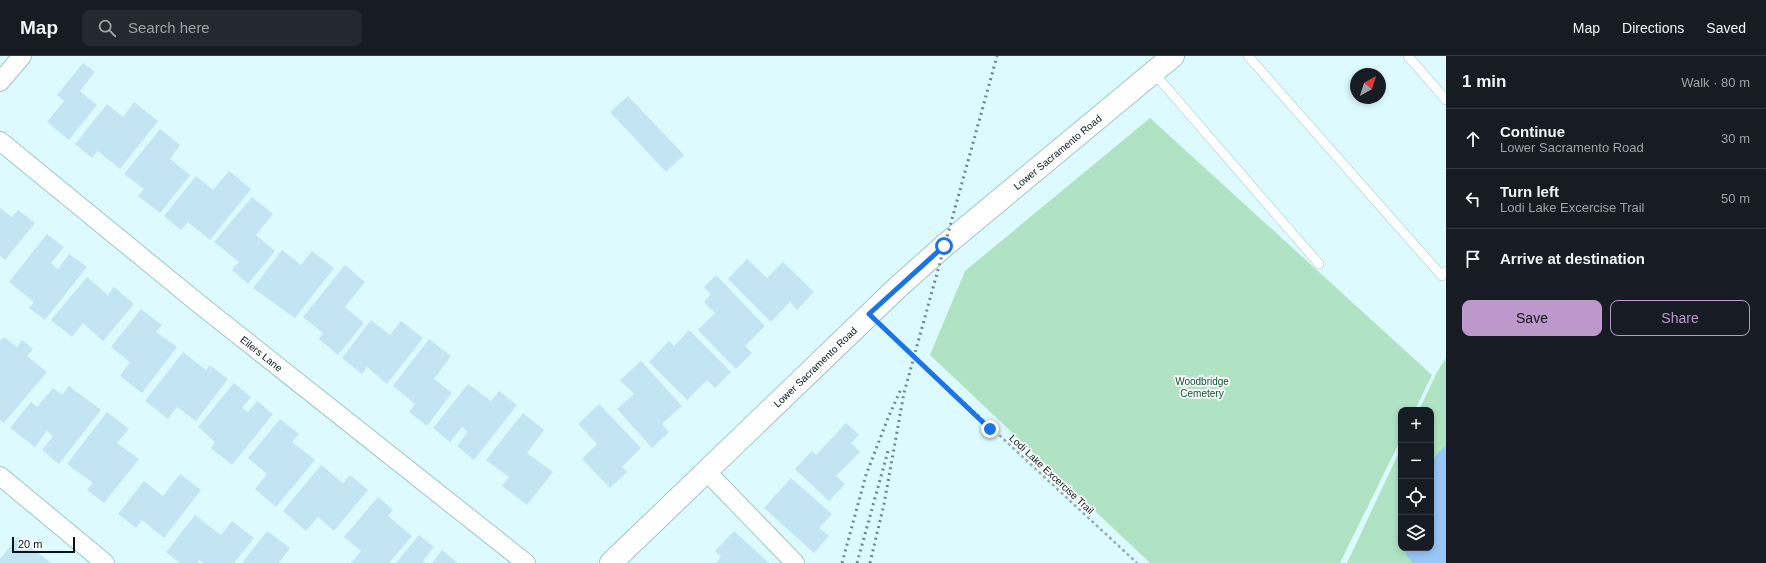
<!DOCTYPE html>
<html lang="en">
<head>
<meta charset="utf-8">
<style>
	body { margin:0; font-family:Arial,sans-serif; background:#242831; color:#f1f3f6 }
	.controls { position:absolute; right:12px; bottom:12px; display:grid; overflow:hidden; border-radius:8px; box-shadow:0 2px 6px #0003 }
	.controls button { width:36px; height:36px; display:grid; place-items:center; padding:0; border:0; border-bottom:1px solid #363941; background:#171b24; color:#f1f3f6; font:20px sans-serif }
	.compass { position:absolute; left:1350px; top:12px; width:36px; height:36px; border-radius:50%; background:#171b24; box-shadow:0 2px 6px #0003; rotate:39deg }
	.scale { position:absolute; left:12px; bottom:10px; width:63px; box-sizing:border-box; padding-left:4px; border:2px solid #061416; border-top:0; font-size:11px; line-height:14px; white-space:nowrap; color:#061416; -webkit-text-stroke:3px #fff; paint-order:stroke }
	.stop { position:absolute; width:12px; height:12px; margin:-9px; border:3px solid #1a73e8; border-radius:50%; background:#fff }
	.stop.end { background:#1a73e8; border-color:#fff; box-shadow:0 1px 4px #0008 }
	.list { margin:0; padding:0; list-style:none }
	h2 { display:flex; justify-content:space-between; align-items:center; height:52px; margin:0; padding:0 16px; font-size:17px }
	h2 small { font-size:13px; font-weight:400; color:#9ea1a6 }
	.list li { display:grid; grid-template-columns:26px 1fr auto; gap:12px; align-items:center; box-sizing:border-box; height:60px; padding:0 16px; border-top:1px solid #363941 }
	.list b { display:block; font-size:15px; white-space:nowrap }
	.list p { margin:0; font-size:13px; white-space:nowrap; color:#9ea1a6 }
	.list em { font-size:13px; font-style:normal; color:#9ea1a6 }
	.actions { display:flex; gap:8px; padding:12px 16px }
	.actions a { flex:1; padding:9px 0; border:1px solid #bc98cb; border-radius:8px; text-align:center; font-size:14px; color:#bc98cb }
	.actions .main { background:#bc98cb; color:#111 }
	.icon { flex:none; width:22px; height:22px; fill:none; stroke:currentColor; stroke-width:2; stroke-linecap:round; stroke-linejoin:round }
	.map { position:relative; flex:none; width:1446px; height:507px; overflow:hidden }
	header { display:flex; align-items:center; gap:24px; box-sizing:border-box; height:56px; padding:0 20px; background:#171b24; border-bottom:1px solid #363941 }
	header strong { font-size:19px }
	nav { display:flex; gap:22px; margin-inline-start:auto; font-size:14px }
	.search { width:280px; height:36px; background:#242831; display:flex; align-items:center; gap:10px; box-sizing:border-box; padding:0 14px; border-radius:8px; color:#9ea1a6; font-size:15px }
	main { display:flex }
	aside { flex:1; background:#171b24 }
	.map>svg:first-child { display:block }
	.green { fill:#afe3c4 }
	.water { fill:#97c7f7 }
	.building { fill:#c3e4f3 }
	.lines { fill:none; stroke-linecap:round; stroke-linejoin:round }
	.lane-casing { stroke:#9fc4c8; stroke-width:10 }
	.street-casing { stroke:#9fc4c8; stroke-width:20 }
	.secondary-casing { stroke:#9fc4c8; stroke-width:24 }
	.path { stroke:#94acaf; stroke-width:2.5; stroke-dasharray:3 3; stroke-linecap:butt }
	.lane { stroke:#fff; stroke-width:9 }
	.street { stroke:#fff; stroke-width:18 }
	.secondary { stroke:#fff; stroke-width:22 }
	.rail { stroke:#708688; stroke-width:3; stroke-dasharray:2 4; stroke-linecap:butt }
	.route { stroke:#1a73e8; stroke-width:5 }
	.labels { text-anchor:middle; stroke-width:3.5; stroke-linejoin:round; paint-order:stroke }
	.street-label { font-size:10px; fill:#061416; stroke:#fff }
	.park-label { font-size:10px; fill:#094d30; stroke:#fff }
</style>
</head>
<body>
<header>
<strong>Map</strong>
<div class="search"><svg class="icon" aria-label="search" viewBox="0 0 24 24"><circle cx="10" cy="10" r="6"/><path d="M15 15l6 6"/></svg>Search here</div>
<nav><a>Map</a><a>Directions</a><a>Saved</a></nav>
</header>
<main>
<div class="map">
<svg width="1446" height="507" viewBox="0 0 1446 507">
	<rect width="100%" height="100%" fill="#ddfbfe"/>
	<path class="green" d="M1150,62L1432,319L1415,354H1401V383L1340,507H1150L930,299L965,215Z
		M1446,302V507H1347L1401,392V492H1431V354H1419L1437,316Z"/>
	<path class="water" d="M1446,389V507H1413L1406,499L1405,492H1431V405Z"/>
	<path class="building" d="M83,7L95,16L80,35L97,49L69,84L47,66L64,45L57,39Z
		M628,40L684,99L666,116L610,56Z
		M134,46L158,65L120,113L98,95L92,102L75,88L107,48L123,61Z
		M160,73L180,89L170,103L190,119L160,157L138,140L144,133L124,118Z
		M229,115L251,133L210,184L188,166L181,174L164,160L196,120L213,134Z
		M252,141L273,158L256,179L275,195L248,228L232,214L239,206L214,186Z
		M0,152L12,161L18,154L35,167L5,204L0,200Z
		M47,178L64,191L51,207L58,213L69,198L87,211L45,264L29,252L34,246L9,226Z
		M282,194L301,209L312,195L334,212L295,262L253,232Z
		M747,203L767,222L783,206L814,236L797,254L790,246L771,266L728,223Z
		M345,209L365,226L345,251L364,267L338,299L319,283L323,277L303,261Z
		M716,219L765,270L745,290L752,297L736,313L698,274L715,257L704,246L711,238L704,231Z
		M87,221L108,239L114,231L134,248L103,285L83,267L72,281L51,264Z
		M141,253L162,269L156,276L177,291L142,337L120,320L130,306L111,291Z
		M371,264L390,279L401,265L423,282L387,328L367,311L362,318L342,302Z
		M689,274L731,316L715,332L707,324L687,344L649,306L669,285L674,290Z
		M4,281L17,291L22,284L33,293L27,300L47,316L4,367L0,364V285Z
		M429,283L451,300L434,323L452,337L427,370L409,356L415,348L393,330Z
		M183,296L206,314L210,309L228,323L196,365L177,351L168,363L145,345Z
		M641,305L682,350L662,368L669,376L652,392L617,353L634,338L620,324Z
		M234,327L251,341L242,352L248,356L257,345L273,358L232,409L211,392L215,386L198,371Z
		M468,328L491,345L499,335L517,349L474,404L457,390L468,376L462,371L450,386L433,372Z
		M69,330L101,354L59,408L42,394L53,380L47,375L35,391L10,372L31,346L37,351L53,332L62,339Z
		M599,348L641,392L622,411L627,416L610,432L582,403L597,388L578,368Z
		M107,356L129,373L117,387L139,403L104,447L87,434L93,427L67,408Z
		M523,357L544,374L527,397L553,416L527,449L502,430L509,421L486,404Z
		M280,363L299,378L292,386L315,404L276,451L255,433L267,418L248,402Z
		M846,367L859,379L851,387L860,396L836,420L845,428L829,445L795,413L812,395L816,399Z
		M321,409L343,427L350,419L368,434L334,475L318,461L306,475L283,455Z
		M180,418L201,434L164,482L142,464L136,472L118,458L144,425L163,440Z
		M791,422L832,458L819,472L829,480L814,497L764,452Z
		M378,441L393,454L388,460L412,480L389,507H351L361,495L344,481Z
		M195,459L221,479L232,465L254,482L234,507H204L199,504L197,507H180L166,496Z
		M267,475L290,492L279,507H242Z
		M734,475L769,507H716L721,501L715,495Z
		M419,479L434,491L423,505L426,507H396Z
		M18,481L51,507H0V501L1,502Z
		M442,494L458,507H432Z"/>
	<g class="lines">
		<defs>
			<path id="lane" d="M1248,0L1442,220L1446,215
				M1408,0L1446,44
				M1153,16L1319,208"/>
			<g id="street">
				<path d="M0,26L22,0"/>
				<path id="s1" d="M0,85L198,247L526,507"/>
				<path d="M706,415L795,507"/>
				<path d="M0,420L105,507"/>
			</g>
			<g id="secondary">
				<path id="s2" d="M611,507L898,231L944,190L1173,0"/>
			</g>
		</defs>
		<use href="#lane" class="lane-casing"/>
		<use href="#street" class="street-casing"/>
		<use href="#secondary" class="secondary-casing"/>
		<path class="path" d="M885,273L1137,507"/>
		<use href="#lane" class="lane"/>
		<use href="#street" class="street"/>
		<use href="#secondary" class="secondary"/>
		<path class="rail" d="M842,507L866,419L888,362L901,333
			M857,507L888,395
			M870,507L884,448L904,337L997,0"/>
	</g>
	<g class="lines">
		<path class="route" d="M944,190L869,258L990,373"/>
	</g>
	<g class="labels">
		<g class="street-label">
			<text dy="4" stroke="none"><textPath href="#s2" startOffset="607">Lower Sacramento Road</textPath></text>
			<text dy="4" stroke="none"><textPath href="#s1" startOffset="337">Eilers Lane</textPath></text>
			<text dy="4" stroke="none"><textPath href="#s2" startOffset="283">Lower Sacramento Road</textPath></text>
			<text transform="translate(1052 418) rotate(43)" y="4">Lodi Lake Excercise Trail</text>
		</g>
		<g class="park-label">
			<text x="1202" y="329">Woodbridge<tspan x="1202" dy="12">Cemetery</tspan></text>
		</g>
	</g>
</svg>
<div class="controls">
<button>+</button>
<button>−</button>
<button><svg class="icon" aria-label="locate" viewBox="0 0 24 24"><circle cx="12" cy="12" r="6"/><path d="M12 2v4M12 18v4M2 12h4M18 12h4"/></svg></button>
<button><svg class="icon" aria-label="layers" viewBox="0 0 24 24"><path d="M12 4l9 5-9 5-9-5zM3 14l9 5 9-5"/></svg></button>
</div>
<svg class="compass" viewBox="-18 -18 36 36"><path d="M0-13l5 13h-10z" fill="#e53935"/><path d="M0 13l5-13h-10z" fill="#9ea1a6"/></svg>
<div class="scale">20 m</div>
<div class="stop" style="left:944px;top:190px"></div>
<div class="stop end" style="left:990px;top:373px"></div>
</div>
<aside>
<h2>1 min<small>Walk · 80 m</small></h2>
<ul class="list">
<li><svg class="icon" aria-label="ahead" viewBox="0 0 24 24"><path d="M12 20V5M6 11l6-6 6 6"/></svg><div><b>Continue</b><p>Lower Sacramento Road</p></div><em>30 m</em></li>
<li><svg class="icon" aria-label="left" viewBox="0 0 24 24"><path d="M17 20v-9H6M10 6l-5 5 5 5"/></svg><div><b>Turn left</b><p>Lodi Lake Excercise Trail</p></div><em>50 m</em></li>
<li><svg class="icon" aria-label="arrive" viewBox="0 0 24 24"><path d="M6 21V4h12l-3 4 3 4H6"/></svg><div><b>Arrive at destination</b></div></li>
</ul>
<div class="actions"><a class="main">Save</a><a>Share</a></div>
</aside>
</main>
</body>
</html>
